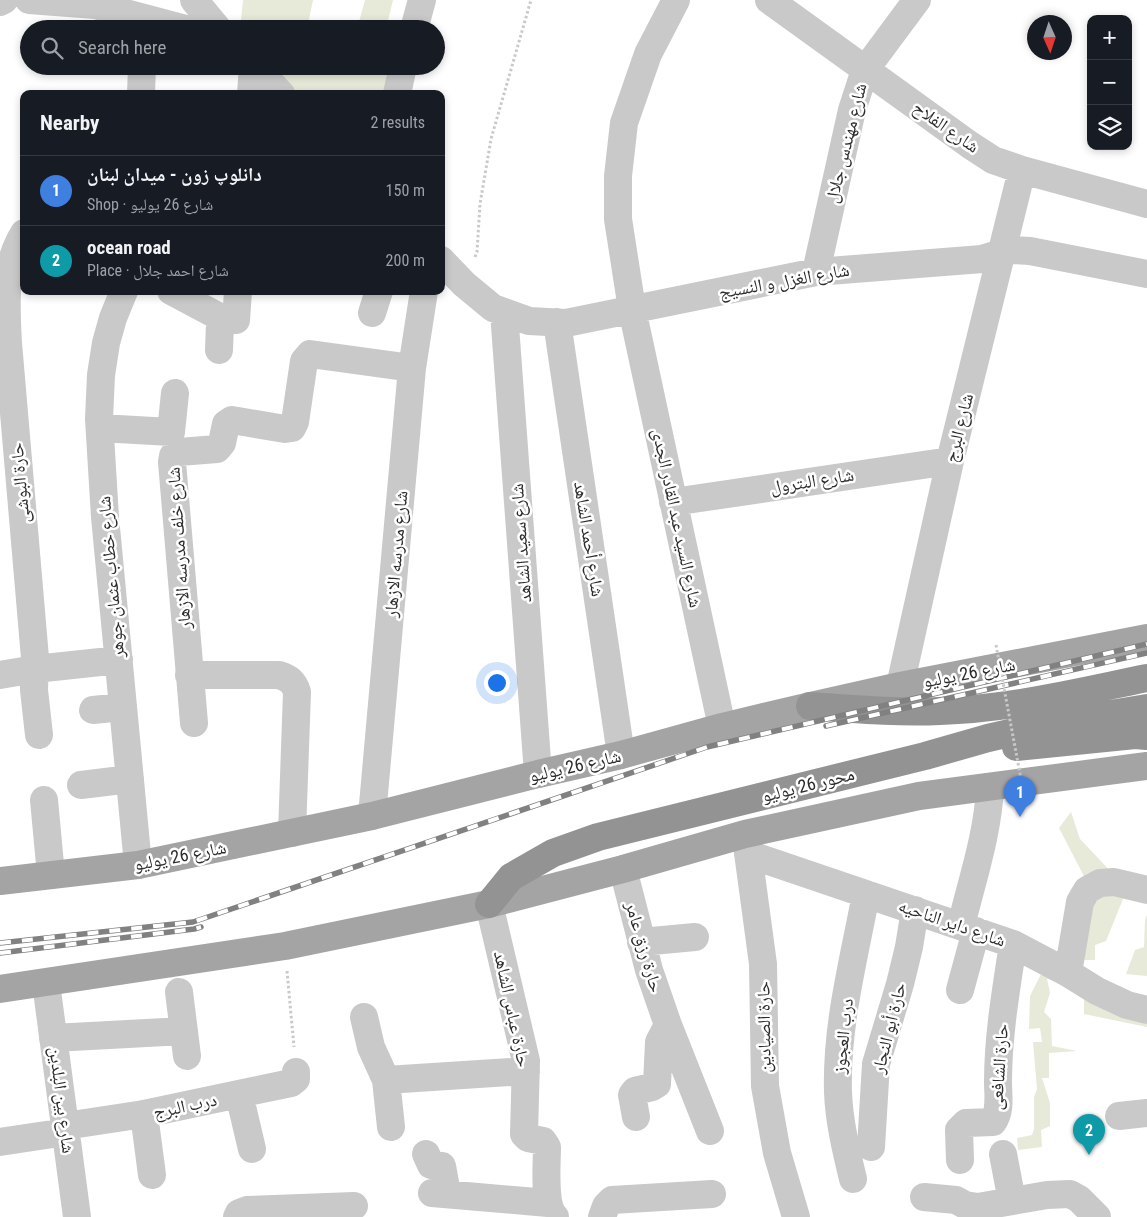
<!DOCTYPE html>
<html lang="en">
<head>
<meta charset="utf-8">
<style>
	body { margin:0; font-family:"Roboto Condensed","Noto Naskh Arabic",sans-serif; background:#20242c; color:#f1f3f6 }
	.controls { position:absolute; right:15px; top:15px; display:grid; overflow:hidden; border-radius:10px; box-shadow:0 2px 8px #0003 }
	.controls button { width:45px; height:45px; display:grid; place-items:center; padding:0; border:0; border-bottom:1px solid #363941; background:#171b24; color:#f1f3f6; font:25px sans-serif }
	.compass { position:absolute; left:1027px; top:15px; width:45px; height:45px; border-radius:50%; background:#171b24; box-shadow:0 2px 8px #0003; rotate:177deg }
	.you { position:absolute; left:496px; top:682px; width:18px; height:18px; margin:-12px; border:4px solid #fff; border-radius:50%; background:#1a73e8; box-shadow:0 0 0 8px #1a73e833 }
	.badge { display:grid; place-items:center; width:32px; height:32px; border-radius:50%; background:#1a73e8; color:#fff; font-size:16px; font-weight:700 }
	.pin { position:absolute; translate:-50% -41px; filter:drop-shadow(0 1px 2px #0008) }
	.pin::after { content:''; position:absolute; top:26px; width:18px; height:15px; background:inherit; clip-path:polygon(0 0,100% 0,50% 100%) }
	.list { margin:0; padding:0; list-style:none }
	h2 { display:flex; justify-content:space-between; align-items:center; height:65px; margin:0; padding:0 20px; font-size:21px }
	h2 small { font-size:16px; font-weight:400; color:#9ea1a6 }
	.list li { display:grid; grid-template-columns:32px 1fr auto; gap:15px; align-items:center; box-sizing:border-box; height:70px; padding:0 20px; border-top:1px solid #363941 }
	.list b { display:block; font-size:19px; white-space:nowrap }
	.list p { margin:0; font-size:16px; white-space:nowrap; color:#9ea1a6 }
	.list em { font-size:16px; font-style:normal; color:#9ea1a6 }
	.icon { flex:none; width:28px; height:28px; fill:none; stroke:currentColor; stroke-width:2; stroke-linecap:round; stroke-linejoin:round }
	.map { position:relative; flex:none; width:1147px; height:1217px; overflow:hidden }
	.search { position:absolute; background:#171b24; box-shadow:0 2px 8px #0003; left:20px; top:20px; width:425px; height:55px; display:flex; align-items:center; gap:12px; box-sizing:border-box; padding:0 18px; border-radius:28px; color:#9ea1a6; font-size:19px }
	.panel { position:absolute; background:#171b24; box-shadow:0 2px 8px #0003; left:20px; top:90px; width:425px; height:205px; border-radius:10px }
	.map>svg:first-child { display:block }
	.green { fill:#e7ead9 }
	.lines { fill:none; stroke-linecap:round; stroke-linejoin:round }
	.path { stroke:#c9c9c9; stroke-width:3; stroke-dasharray:2.5 2.5; stroke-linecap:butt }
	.minor { stroke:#c9c9c9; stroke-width:28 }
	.major { stroke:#a4a4a4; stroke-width:28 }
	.highway { stroke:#939393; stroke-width:28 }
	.rail-casing { stroke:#818181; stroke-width:5.5 }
	.rail { stroke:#fff; stroke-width:4; stroke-dasharray:11; stroke-linecap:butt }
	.path-bridge { stroke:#c9c9c9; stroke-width:3; stroke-dasharray:2.5 2.5; stroke-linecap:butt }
	.labels { text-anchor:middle; stroke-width:5; stroke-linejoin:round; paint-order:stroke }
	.street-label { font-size:18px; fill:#2c2c2c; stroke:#fff }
</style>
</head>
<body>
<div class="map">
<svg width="1147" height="1217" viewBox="0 0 1147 1217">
	<rect width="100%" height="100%" fill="#fff"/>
	<path class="green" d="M243,0H313L307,29H240Z
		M365,0H393L386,29H357Z
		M268,66H392L387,94H296Z
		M1071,812L1080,839L1115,876L1087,882L1059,828Z
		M1092,890L1147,900L1123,899L1106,941L1095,945V960H1071Z
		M1147,915V976L1126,974L1135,950L1144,947L1145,920Z
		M1042,972L1147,1015V1027L1084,1014V991L1058,980L1047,979L1050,993L1044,1012L1051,1019L1052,1046L1077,1051L1049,1053V1078H1042L1050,1103V1126L1041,1130L1042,1147L1018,1150L1017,1138L1032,1135L1034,1129V1097L1037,1089L1033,1042H1042L1040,1028L1029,1029L1030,996Z"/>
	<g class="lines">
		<path class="path" d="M475,257L477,252L480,204L491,139L531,0
			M287,971L294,1047"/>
		<path class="minor" d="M29,0L95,5L186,29
			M194,0L218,29
			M676,0L648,54L624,123L618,176V219L632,309L722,727
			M769,0L970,145L993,160L1022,170L1147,204
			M0,2L4,0
			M414,29L422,0
			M255,66L281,94
			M141,94L142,66
			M251,94L253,66
			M397,94L403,66
			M24,233C3,267 6,305 8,343L35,658L34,690L39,735
			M441,260L464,284L493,308L529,321L566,323L816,272L982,259L1012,250L1030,251L1147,274
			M816,272L852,110L865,70L917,0
			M124,291L113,318L106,343L101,375L99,419L105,517L138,865
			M171,291L216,315L220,323L219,350
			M504,312L538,774
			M372,313L379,291
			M236,320L238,291
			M557,322L621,755
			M100,428L171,432L175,393
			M673,502L950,461
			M0,675L35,669L119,660
			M189,675H279C289,678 294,682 297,692L292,833
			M900,686L950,461L1022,170
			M93,710L123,707
			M194,723L172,462L173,456L179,452L217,449L222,443L226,424L232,420L285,429L292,428L295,422L304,361L310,354L412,368
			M81,785L130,779
			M44,800L51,875
			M372,816L412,368L424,291
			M746,838L763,964L765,1086L777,1153L796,1217
			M748,854L1013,944L1068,973L1097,991L1127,1005L1147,1010
			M623,869L649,970L668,1025L710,1131
			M489,904L526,1061L524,1134L528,1138L543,1141L547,1147C547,1164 543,1205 555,1217
			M961,926C972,880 988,834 990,787
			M641,942L695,937
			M1068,973L1080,902L1087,890L1100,883L1114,882L1147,890
			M46,983L77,1217
			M960,990L976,931
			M179,992L187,1056
			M364,1017L371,1047L386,1080L391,1127
			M53,1038L184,1031
			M386,1080L526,1071
			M239,1094L252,1149
			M144,1114L152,1175
			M1119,1116L1147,1113
			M636,1117L632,1095L635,1091L652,1087L657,1084L659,1042L668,1025
			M65,1126L144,1114L291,1083L296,1079V1072
			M0,1142L66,1132
			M871,1147L876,1064L900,984L909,947L915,910
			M426,1154L431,1165L442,1166L447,1194
			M1003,1154L1012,1201
			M960,1160L959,1130L966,1123L993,1122C1001,1111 998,1096 998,1082C998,1036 1006,990 1013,944
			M853,1179C846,1150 839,1121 838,1092C836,1025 854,959 866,894
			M432,1193L548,1203
			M924,1197L956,1200L965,1205L978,1207L1047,1195L1070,1194L1079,1199L1097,1217
			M237,1217L239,1213L247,1210L354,1206
			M602,1217L606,1206L612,1200L712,1194"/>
		<path class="major" d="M0,881L138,865L372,816L538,774L621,755L722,727L810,706L900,686L1147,638
			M0,989L285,946L489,904L623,869L745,834L919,796L1147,766"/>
		<path class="highway" d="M810,706C853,709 896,713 940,711C1010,709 1078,692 1147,678
			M1016,747L1135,735L1147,736
			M489,904L511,877L553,853L598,837L925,756L988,738L1044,725L1147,708"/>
		<defs>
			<path id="rail" d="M826,726L1147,653
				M0,943L193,922L707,747L1147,644
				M0,953L194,929L201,927"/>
		</defs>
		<use href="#rail" class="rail-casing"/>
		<use href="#rail" class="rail"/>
		<path class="path-bridge" d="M996,645L1026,806"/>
	</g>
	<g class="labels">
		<g class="street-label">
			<text transform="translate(946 127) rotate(35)" y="6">شارع الفلاح</text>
			<text transform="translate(846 143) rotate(-76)" y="6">شارع مهندس جلال</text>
			<text transform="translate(784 281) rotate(-10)" y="6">شارع الغزل و النسيج</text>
			<text transform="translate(959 428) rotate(-76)" y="6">شارع البرج</text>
			<text transform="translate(812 481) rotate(-9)" y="6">شارع البترول</text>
			<text transform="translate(20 483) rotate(-95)" y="6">حارة البوشى</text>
			<text transform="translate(677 518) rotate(78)" y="6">شارع السيد عبد القادر الجدى</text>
			<text transform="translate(589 539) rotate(81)" y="6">شارع أحمد الشاهد</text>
			<text transform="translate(521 543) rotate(-94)" y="6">شارع سعيد الشاهد</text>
			<text transform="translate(179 548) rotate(-94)" y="6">شارع خلف مدرسه الازهار</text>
			<text transform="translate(396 554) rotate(-85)" y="6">شارع مدرسه الازهار</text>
			<text transform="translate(111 577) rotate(-95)" y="6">شارع خطاب عثمان جوهر</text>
			<text transform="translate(969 673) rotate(-11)" y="6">شارع 26 يوليو</text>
			<text transform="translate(575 766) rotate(-13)" y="6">شارع 26 يوليو</text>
			<text transform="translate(808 785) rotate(-14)" y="6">محور 26 يوليو</text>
			<text transform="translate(180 856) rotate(-11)" y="6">شارع 26 يوليو</text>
			<text transform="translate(952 923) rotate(19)" y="6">شارع داير الناحيه</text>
			<text transform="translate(644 947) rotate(74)" y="6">حارة رزق عامر</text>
			<text transform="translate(512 1009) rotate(78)" y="6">حارة عباس الشاهد</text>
			<text transform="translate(764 1027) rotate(-91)" y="6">حارة الصيادين</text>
			<text transform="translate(889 1028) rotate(-76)" y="6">حارة أبو النجار</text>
			<text transform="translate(843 1036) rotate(-84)" y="6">درب العجوز</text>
			<text transform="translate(999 1067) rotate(-86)" y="6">حارة الشافعى</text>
			<text transform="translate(62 1100) rotate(83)" y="6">شارع بين البلدين</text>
			<text transform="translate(185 1106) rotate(-12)" y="6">درب البرج</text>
		</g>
	</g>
</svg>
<div class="controls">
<button>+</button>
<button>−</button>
<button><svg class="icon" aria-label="layers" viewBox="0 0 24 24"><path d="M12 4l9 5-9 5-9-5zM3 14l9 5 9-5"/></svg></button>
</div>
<svg class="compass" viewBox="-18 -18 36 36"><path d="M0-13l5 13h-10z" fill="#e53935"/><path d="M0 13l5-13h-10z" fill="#9ea1a6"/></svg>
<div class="you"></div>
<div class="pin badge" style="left:1020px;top:817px;background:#3f7fe0">1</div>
<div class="pin badge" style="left:1089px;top:1155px;background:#0f9aa8">2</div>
<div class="search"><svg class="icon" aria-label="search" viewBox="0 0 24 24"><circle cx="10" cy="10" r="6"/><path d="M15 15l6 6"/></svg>Search here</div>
<section class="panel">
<h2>Nearby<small>2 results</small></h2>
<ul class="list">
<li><span class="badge" style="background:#3f7fe0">1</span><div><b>دانلوپ زون - ميدان لبنان</b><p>Shop · شارع 26 يوليو</p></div><em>150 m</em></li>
<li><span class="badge" style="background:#0f9aa8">2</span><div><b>ocean road</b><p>Place · شارع احمد جلال</p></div><em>200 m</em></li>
</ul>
</section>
</div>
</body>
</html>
